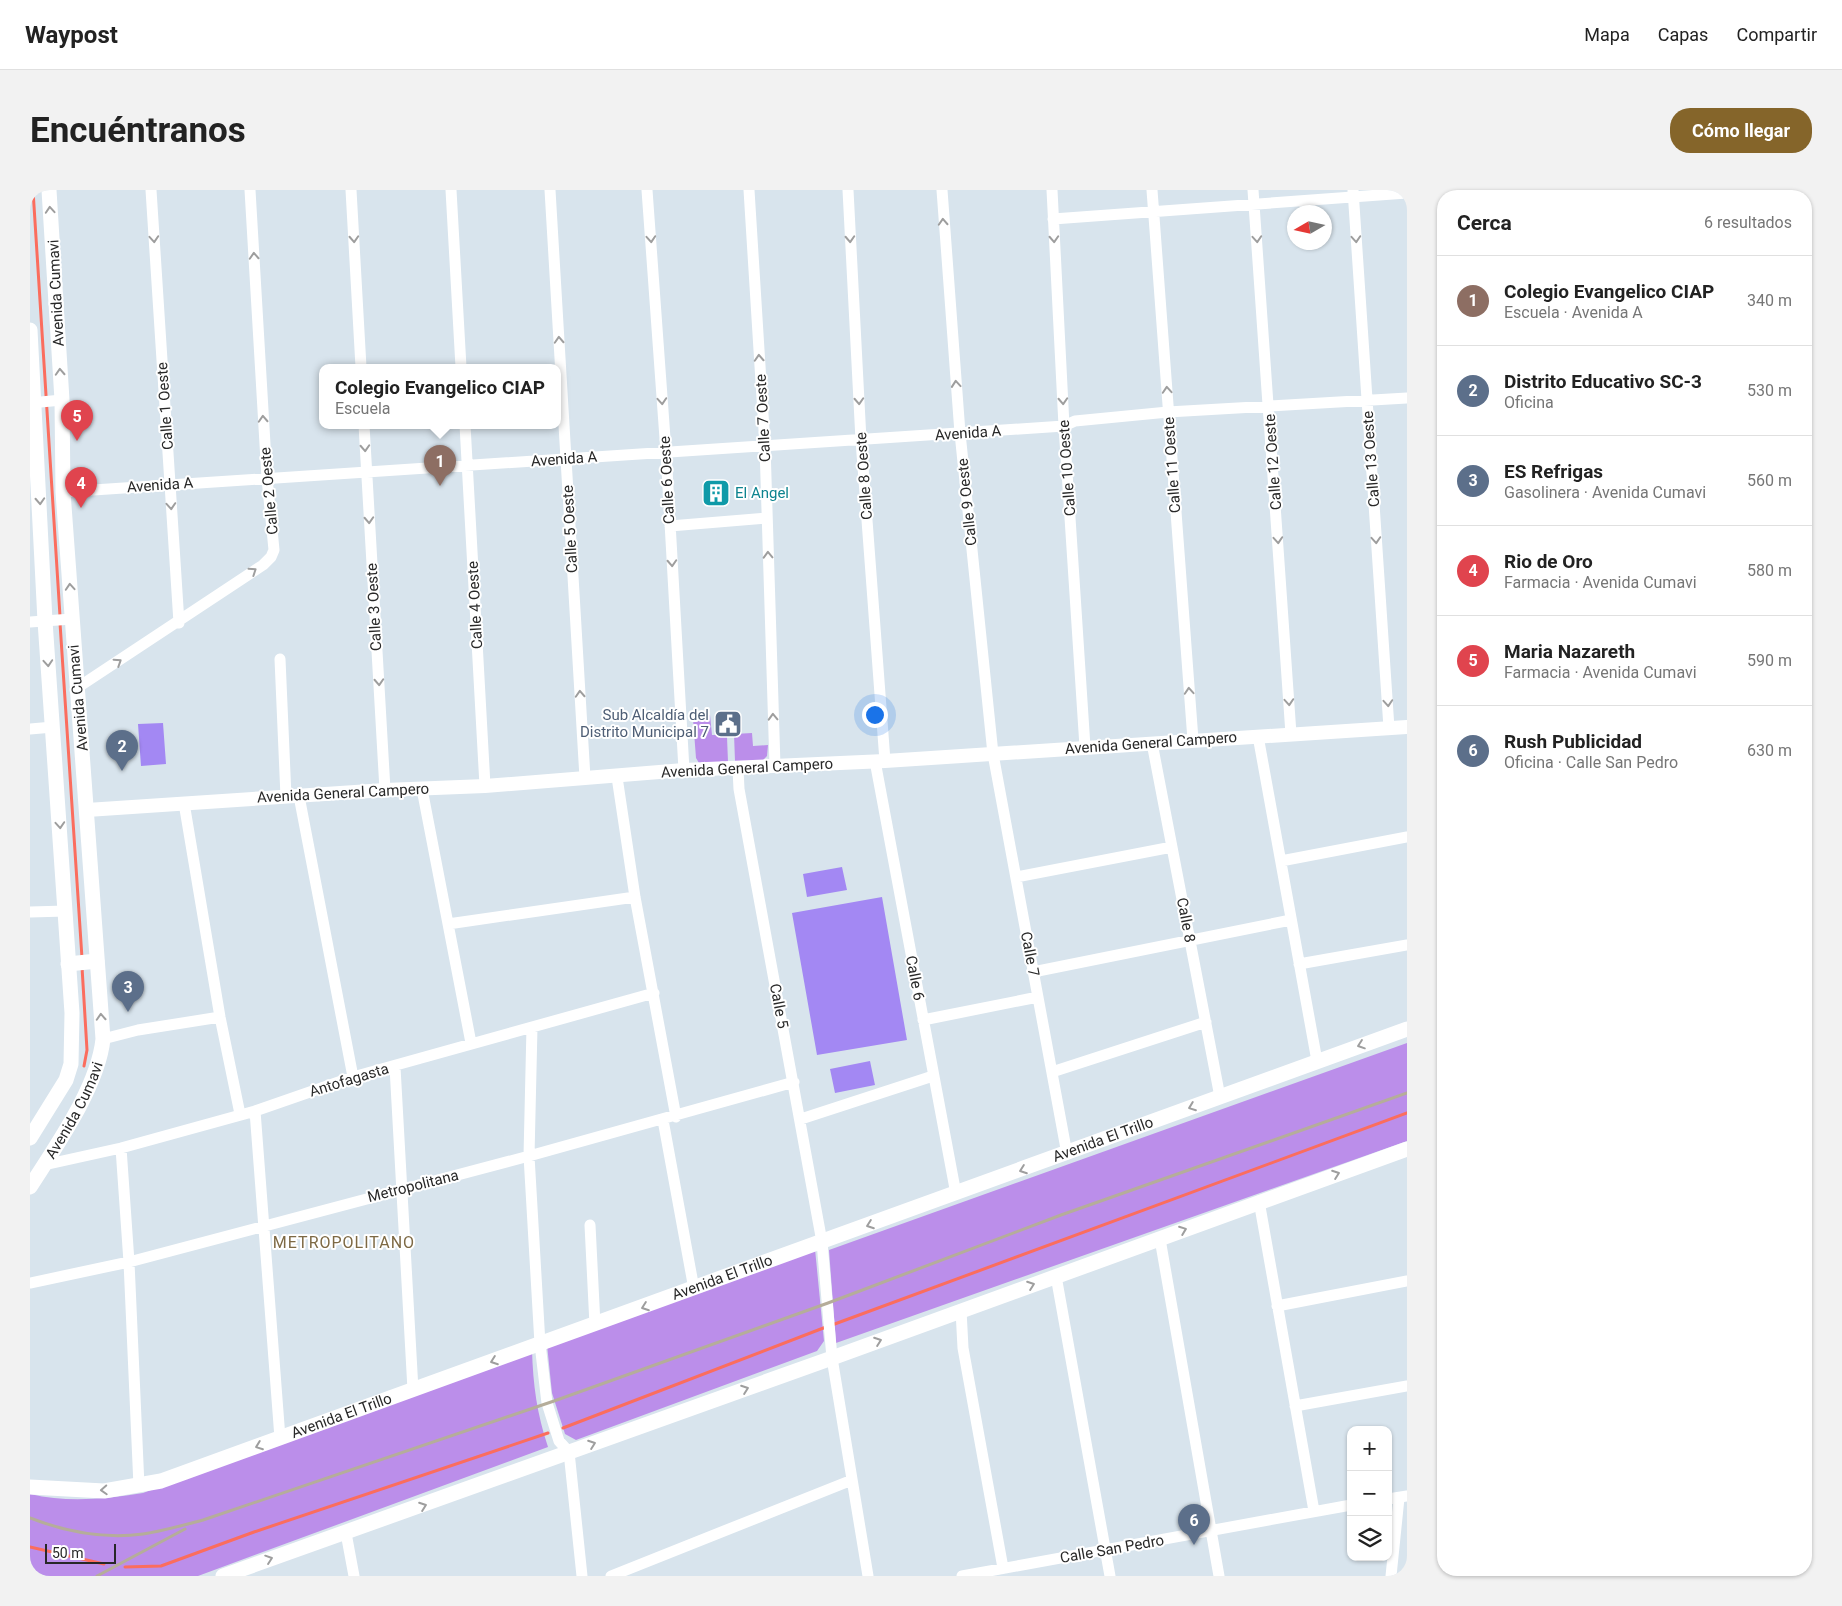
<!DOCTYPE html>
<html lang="es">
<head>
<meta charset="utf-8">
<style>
	body { margin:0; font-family:Roboto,sans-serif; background:#f2f2f2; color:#222 }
	.controls { position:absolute; right:15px; bottom:15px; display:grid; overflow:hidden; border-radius:10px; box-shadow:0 1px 4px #0004 }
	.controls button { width:45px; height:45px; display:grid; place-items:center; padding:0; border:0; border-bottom:1px solid #e0e0e0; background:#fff; color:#222; font:25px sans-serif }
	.compass { position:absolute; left:1257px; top:15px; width:45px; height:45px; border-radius:50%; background:#fff; box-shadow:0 1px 4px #0004; rotate:261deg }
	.scale { position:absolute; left:15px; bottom:12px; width:71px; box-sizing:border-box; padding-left:5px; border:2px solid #282828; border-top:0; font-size:14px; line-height:18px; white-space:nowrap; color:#282828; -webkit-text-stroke:4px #fff; paint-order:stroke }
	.you { position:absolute; left:844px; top:524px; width:18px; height:18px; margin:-12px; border:4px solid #fff; border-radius:50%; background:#1a73e8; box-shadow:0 0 0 8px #1a73e833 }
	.badge { display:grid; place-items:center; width:32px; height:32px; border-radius:50%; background:#85652a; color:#fff; font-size:16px; font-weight:700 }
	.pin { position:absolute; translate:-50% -41px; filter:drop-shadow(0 1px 2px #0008) }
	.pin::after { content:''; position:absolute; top:26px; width:18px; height:15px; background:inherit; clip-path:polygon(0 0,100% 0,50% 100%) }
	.popup { position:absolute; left:289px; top:174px; width:242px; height:65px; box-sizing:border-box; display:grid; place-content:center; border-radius:10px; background:#fff; filter:drop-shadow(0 1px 4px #0005); font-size:16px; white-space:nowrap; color:#767676 }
	.popup b { font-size:19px; color:#222 }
	.popup::after { content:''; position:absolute; left:50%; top:100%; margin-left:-10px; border:10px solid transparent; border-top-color:#fff }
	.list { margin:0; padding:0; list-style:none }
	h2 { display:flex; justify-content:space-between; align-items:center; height:65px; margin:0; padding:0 20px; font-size:21px }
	h2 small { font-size:16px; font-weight:400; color:#767676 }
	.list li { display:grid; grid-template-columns:32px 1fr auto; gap:15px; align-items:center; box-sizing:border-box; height:90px; padding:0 20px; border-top:1px solid #e0e0e0 }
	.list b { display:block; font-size:19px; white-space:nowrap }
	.list p { margin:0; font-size:16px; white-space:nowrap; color:#767676 }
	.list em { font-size:16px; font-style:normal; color:#767676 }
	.icon { flex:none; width:28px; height:28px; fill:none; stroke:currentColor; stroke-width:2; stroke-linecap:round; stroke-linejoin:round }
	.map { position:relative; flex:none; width:1377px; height:1386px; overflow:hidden; border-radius:20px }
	header { display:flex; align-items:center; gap:30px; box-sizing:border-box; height:70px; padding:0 25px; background:#fff; border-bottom:1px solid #e0e0e0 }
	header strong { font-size:24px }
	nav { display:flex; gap:28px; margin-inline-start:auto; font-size:18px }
	.intro { display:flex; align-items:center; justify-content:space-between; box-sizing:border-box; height:120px; padding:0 30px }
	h1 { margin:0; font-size:35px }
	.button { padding:12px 22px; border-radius:20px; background:#85652a; color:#fff; font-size:18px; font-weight:700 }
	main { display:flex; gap:30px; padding:0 30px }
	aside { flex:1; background:#fff; border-radius:20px; box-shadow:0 1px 4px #0004 }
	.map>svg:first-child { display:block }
	.green { fill:#bb8eea }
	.pitch { fill:#a388f3 }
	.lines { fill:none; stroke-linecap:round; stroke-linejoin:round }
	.stream { stroke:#fb6d5e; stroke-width:3 }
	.minor { stroke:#fff; stroke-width:11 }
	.tertiary { stroke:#fff; stroke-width:14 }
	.secondary { stroke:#fff; stroke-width:15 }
	.rail { stroke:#b5ad9a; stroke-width:3 }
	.oneway { stroke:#9e9e9e }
	.labels { text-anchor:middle; stroke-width:4; stroke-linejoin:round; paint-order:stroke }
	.street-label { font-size:15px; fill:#282828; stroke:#fff }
	.culture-label { font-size:15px; fill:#0d838f; stroke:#fff; text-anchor:start }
	.service-label { font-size:15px; fill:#4e5e75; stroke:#fff; text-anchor:end }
	.neighbourhood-label { font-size:16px; letter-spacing:1px; fill:#7d6944; stroke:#fff }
</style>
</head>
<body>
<header>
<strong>Waypost</strong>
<nav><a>Mapa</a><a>Capas</a><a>Compartir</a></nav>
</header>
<div class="intro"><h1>Encuéntranos</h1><a class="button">Cómo llegar</a></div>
<main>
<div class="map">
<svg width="1377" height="1386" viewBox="0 0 1377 1386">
	<rect width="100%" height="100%" fill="#d8e4ed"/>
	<path class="green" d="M666,525H680L682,545H694L697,547L698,572L669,573L666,568L663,529Z
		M722,543L723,556L738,555L737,566L732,571H705L704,544Z
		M1377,853V951L806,1153L799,1060Z
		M785,1059L794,1151L787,1161L546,1250L535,1244L522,1203L517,1155Z
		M502,1160C503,1195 507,1224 518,1257L168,1386H0V1304C38,1313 75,1309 113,1303Z"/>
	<path class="pitch" d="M133,533L136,574L111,576L108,534Z
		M812,677L817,700L777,707L773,684Z
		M852,707L877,850L787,865L762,723Z
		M840,871L845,895L805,903L800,879Z"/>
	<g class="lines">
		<path class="stream" d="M3,0L30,426
			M30,433L52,768
			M52,777L57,860L54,876
			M802,1135L1377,923
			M533,1238L796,1137
			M0,1357L74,1374
			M95,1377L131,1376L224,1342L518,1243"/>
		<path class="minor" d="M121,0L149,433
			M321,0L331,177
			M421,0L431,177
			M520,0L555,588
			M617,0L636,262L654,580
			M719,0L735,256L745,576
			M818,0L831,250L855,571
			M912,0L930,243L963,564L1037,964
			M1022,0L1034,236L1055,557
			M1122,0L1163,550
			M1223,0L1261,544
			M1323,0L1359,538
			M1023,29L1377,3
			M0,213L32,210
			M334,235L355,600
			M435,235L455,596
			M33,302L1034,236L1045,231L1138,222L1377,208
			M640,336L737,328
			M0,432L42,429
			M250,469L256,607
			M47,498L233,375L241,367L244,360L237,288L220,0
			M0,539L23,537
			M1228,546L1287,871
			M1122,553L1190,907
			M845,571L926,1004
			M708,579L709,599L792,1052L802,1168L838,1386
			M587,587L605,707L646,927
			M392,599L441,853
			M269,606L323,887
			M154,613L190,827L210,924
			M1251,671L1377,647
			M986,687L1142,657
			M0,722L36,721
			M418,734L605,707
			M1269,774L1377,755
			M1003,782L1261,730
			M893,830L1008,807
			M502,837L499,966L510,1154L517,1213L529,1251L539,1262L552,1386
			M73,849L108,840L190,827
			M365,877L383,1200
			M1022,882L1176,832
			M225,921L250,1248
			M771,929L903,886
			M633,930L664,1099
			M91,958L99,1072L109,1296
			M14,975L91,958L225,921L323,887L624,803
			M1229,1011L1284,1321
			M560,1035L565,1135
			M1130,1049L1189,1386
			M1026,1086L1080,1386
			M0,1093L99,1072L499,966L764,892
			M1247,1116L1377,1091
			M931,1120L933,1158L973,1378
			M1265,1216L1377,1196
			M1358,1309L1377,1306
			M316,1343L324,1386
			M581,1386L822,1290
			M932,1386L1321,1315
			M1361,1386L1369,1308"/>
		<path class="tertiary" d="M57,620L355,600L455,596L654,580L855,571L1377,537"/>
		<g class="secondary">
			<path d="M0,140L15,431L42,823L41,874L36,890L0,948"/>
			<path d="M38,774L67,771"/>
			<path id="s1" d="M0,997C26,956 68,897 73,849L33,302L32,210L19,0"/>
			<path id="s2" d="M0,1297L74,1301L131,1291L1377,839"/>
			<path d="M193,1386L802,1168L1377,959"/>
		</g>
		<path class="rail" d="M0,1328C36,1342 75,1349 113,1344C133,1341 154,1335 173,1330L524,1211L798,1113L1031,1025L1377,903
			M67,1386L155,1339"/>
	</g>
	<defs><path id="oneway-chevron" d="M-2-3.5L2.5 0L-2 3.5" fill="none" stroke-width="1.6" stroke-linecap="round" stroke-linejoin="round" transform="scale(1.25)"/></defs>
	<g class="oneway">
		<use href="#oneway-chevron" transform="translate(20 20) rotate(-94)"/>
		<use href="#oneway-chevron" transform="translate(913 32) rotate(-93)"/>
		<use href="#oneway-chevron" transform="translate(124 49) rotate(86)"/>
		<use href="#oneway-chevron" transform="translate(324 49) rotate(87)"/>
		<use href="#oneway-chevron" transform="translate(621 49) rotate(86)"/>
		<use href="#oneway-chevron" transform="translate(820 49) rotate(87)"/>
		<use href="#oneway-chevron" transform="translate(1024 49) rotate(87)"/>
		<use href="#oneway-chevron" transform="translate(1227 49) rotate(86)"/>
		<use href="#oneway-chevron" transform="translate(1326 49) rotate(86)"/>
		<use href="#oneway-chevron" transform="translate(224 66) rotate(-93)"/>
		<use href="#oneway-chevron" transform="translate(529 150) rotate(-93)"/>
		<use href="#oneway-chevron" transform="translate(729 168) rotate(-93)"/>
		<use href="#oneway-chevron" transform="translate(30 182) rotate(-93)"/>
		<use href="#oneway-chevron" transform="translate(926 194) rotate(-95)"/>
		<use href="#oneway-chevron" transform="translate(1137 200) rotate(-94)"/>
		<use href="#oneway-chevron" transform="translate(632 211) rotate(86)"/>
		<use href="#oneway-chevron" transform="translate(829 211) rotate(87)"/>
		<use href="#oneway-chevron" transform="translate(1033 211) rotate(87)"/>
		<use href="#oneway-chevron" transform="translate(233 229) rotate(-93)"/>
		<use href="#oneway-chevron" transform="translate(335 258) rotate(87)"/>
		<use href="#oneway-chevron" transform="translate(10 311) rotate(87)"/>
		<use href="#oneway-chevron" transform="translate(141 316) rotate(86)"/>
		<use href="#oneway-chevron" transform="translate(339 330) rotate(87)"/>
		<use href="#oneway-chevron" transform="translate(1248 350) rotate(86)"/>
		<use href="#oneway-chevron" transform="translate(1346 350) rotate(86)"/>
		<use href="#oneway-chevron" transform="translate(738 365) rotate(-92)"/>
		<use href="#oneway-chevron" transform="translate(642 373) rotate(87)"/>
		<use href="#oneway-chevron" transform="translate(223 381) rotate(-34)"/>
		<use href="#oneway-chevron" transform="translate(40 397) rotate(-94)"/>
		<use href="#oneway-chevron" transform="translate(88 472) rotate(-33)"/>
		<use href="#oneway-chevron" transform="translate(18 473) rotate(86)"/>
		<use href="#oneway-chevron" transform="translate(349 492) rotate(87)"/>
		<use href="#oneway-chevron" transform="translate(1159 501) rotate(-94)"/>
		<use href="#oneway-chevron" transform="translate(550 504) rotate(-93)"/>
		<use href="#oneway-chevron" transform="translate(1259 512) rotate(86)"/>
		<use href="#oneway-chevron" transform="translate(1358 513) rotate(86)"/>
		<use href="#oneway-chevron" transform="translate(743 527) rotate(-92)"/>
		<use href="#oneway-chevron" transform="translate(30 635) rotate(86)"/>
		<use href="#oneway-chevron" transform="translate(71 827) rotate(-93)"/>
		<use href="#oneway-chevron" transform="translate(1331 855) rotate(161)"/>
		<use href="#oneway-chevron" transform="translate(1162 917) rotate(159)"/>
		<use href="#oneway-chevron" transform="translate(993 980) rotate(160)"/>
		<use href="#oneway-chevron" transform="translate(1306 984) rotate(-20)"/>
		<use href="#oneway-chevron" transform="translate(840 1035) rotate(160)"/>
		<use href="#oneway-chevron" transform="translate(1153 1040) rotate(-21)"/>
		<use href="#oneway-chevron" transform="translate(1001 1095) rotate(-20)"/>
		<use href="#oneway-chevron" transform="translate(615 1117) rotate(160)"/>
		<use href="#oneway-chevron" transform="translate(848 1151) rotate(-20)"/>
		<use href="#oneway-chevron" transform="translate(464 1171) rotate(160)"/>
		<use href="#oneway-chevron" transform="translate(715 1199) rotate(-20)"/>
		<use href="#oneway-chevron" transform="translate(562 1254) rotate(-20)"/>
		<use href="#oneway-chevron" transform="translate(229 1256) rotate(159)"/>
		<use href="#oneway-chevron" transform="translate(74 1300) rotate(177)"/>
		<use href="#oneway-chevron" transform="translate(393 1316) rotate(-20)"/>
		<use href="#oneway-chevron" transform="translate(239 1369) rotate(-19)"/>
	</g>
	<defs>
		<symbol id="building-square" viewBox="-11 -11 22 22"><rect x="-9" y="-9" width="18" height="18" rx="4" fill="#0f9aa8" stroke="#fff"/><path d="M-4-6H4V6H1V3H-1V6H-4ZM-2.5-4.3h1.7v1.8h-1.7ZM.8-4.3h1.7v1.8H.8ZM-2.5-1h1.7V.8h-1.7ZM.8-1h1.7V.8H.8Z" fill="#fff"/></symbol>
		<symbol id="civic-square" viewBox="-11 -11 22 22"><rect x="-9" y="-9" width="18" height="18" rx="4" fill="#5c6f8a" stroke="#fff"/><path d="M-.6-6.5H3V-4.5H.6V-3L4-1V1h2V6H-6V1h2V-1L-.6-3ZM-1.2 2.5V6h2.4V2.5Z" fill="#fff"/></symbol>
	</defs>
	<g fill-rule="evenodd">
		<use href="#building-square" x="670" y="287" width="32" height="32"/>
		<use href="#civic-square" x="682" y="518" width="32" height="32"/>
	</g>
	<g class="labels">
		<g class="street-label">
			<text transform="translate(26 103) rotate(-93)" y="5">Avenida Cumavi</text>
			<text transform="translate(135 216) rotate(-94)" y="5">Calle 1 Oeste</text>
			<text transform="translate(733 228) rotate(-93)" y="5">Calle 7 Oeste</text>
			<text transform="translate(938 243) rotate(-4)" y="5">Avenida A</text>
			<text transform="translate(534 269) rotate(-4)" y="5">Avenida A</text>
			<text transform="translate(1341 269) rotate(-94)" y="5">Calle 13 Oeste</text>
			<text transform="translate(1243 272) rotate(-94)" y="5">Calle 12 Oeste</text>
			<text transform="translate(1142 275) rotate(-94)" y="5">Calle 11 Oeste</text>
			<text transform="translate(1037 278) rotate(-94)" y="5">Calle 10 Oeste</text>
			<text transform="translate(834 286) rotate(-94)" y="5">Calle 8 Oeste</text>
			<text transform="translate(637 290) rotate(-93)" y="5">Calle 6 Oeste</text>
			<text transform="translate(130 295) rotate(-4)" y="5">Avenida A</text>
			<text transform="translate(239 301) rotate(-95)" y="5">Calle 2 Oeste</text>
			<text transform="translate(937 312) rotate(-96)" y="5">Calle 9 Oeste</text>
			<text transform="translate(540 339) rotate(-93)" y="5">Calle 5 Oeste</text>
			<text transform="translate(445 415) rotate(-93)" y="5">Calle 4 Oeste</text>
			<text transform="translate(344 417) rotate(-93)" y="5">Calle 3 Oeste</text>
			<text transform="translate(48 508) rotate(-95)" y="5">Avenida Cumavi</text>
			<text transform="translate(1121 553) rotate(-4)" y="5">Avenida General Campero</text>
			<text transform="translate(717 578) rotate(-3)" y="5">Avenida General Campero</text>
			<text transform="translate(313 603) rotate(-3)" y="5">Avenida General Campero</text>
			<text transform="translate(1156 730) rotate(79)" y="5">Calle 8</text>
			<text transform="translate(1000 764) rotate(79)" y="5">Calle 7</text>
			<text transform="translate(885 788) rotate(79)" y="5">Calle 6</text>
			<text transform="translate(749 816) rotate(79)" y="5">Calle 5</text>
			<text transform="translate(319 890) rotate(-17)" y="5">Antofagasta</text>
			<text dy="5" stroke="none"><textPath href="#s1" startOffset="89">Avenida Cumavi</textPath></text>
			<text dy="5" stroke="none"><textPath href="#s2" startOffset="1134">Avenida El Trillo</textPath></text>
			<text transform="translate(383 996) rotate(-14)" y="5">Metropolitana</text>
			<text dy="5" stroke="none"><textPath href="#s2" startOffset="729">Avenida El Trillo</textPath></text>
			<text dy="5" stroke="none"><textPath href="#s2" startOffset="324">Avenida El Trillo</textPath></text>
			<text transform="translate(1082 1359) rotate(-10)" y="5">Calle San Pedro</text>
		</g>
		<g class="culture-label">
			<text x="705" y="308">El Angel</text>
		</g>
		<g class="service-label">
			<text x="679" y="530">Sub Alcaldía del<tspan x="679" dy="17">Distrito Municipal 7</tspan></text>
		</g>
		<g class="neighbourhood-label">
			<text x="314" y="1058">METROPOLITANO</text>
		</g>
	</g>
</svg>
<div class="controls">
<button>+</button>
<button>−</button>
<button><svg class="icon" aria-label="layers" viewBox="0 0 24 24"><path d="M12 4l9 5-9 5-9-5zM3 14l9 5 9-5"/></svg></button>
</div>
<svg class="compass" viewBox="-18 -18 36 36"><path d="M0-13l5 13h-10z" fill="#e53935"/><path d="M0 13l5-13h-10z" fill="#767676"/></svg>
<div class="scale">50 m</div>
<div class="you"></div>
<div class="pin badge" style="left:410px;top:296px;background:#8d6e63">1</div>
<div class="popup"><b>Colegio Evangelico CIAP</b>Escuela</div>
<div class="pin badge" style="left:92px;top:581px;background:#5c6f8a">2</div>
<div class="pin badge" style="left:98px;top:822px;background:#5c6f8a">3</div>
<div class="pin badge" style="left:51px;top:318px;background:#e0444e">4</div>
<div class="pin badge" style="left:47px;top:251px;background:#e0444e">5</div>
<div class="pin badge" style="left:1164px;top:1355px;background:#5c6f8a">6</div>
</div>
<aside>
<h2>Cerca<small>6 resultados</small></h2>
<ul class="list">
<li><span class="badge" style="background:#8d6e63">1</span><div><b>Colegio Evangelico CIAP</b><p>Escuela · Avenida A</p></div><em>340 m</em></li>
<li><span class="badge" style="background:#5c6f8a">2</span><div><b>Distrito Educativo SC-3</b><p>Oficina</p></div><em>530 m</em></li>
<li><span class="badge" style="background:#5c6f8a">3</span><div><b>ES Refrigas</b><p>Gasolinera · Avenida Cumavi</p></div><em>560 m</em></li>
<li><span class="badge" style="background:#e0444e">4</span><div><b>Rio de Oro</b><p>Farmacia · Avenida Cumavi</p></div><em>580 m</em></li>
<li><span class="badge" style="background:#e0444e">5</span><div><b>Maria Nazareth</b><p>Farmacia · Avenida Cumavi</p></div><em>590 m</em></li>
<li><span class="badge" style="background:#5c6f8a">6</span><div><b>Rush Publicidad</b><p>Oficina · Calle San Pedro</p></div><em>630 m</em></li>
</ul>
</aside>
</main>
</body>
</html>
